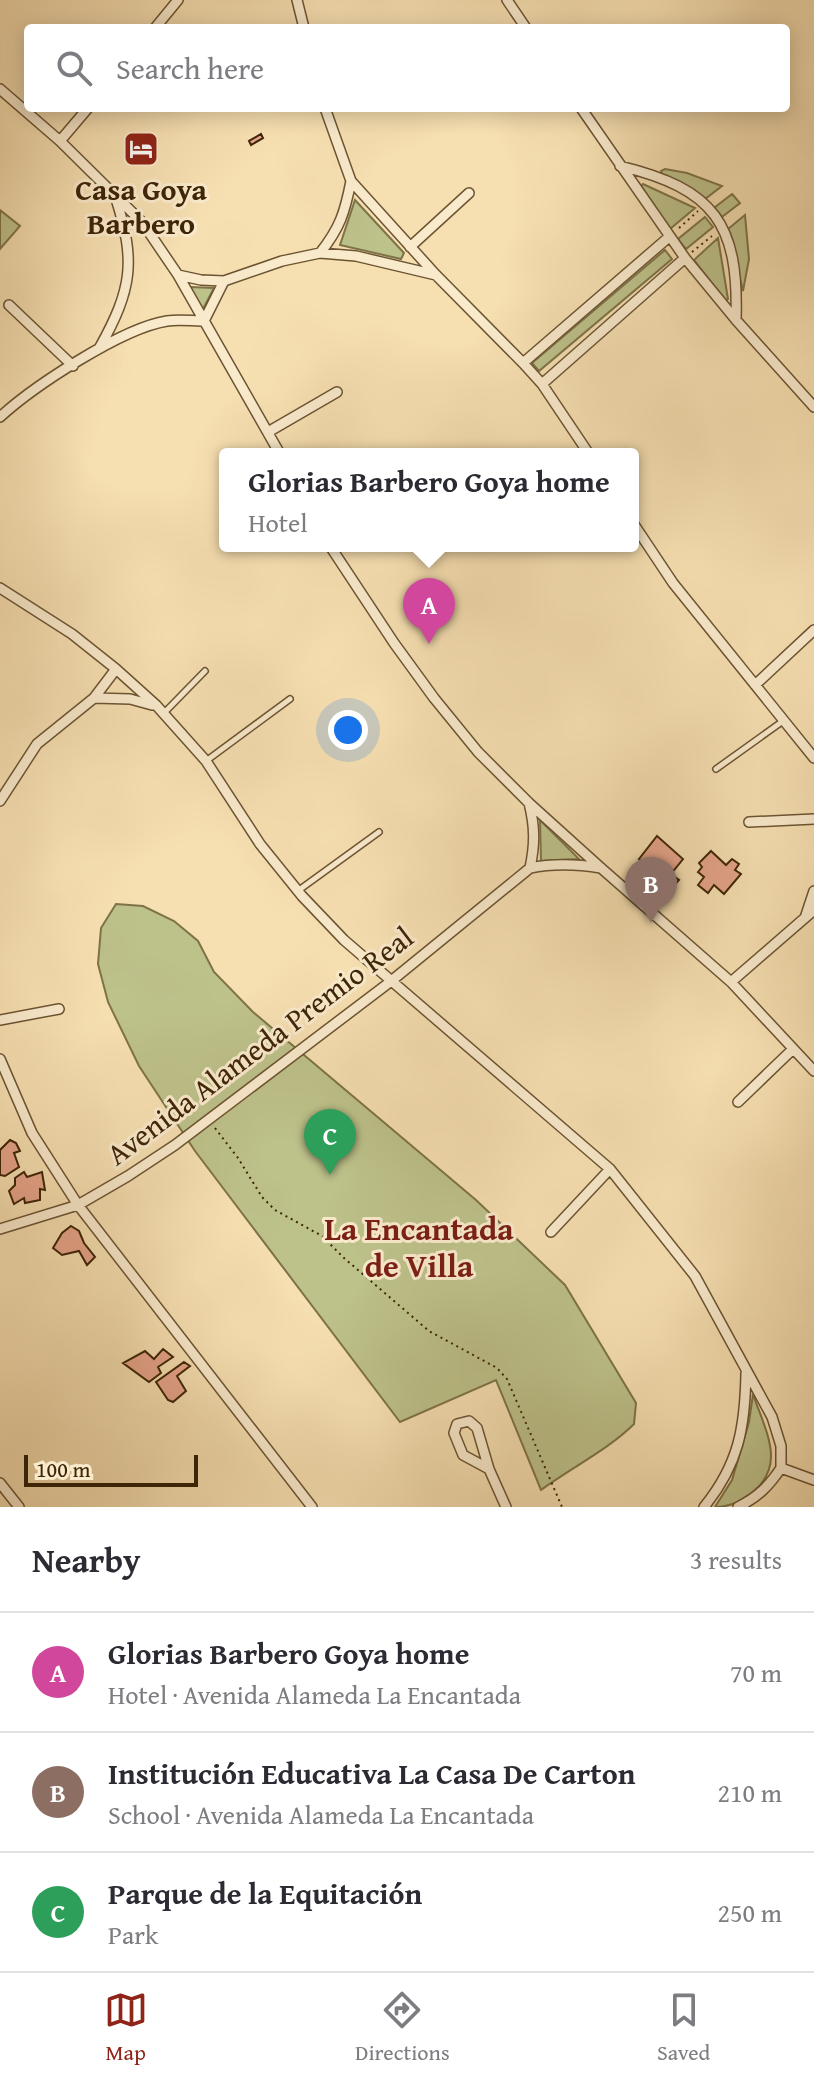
<!DOCTYPE html>
<html lang="en">
<head>
<meta charset="utf-8">
<style>
	body { margin:0; font-family:"Gentium Book Plus",serif; background:#f2f2f3; color:#2b2b33 }
	.scale { position:absolute; left:24px; bottom:20px; width:174px; box-sizing:border-box; padding-left:8px; border:4px solid #3e2507; border-top:0; font-size:22px; line-height:28px; white-space:nowrap; color:#3e2507; -webkit-text-stroke:6px #f9eacc; paint-order:stroke }
	.you { position:absolute; left:348px; top:730px; width:28px; height:28px; margin:-20px; border:6px solid #fff; border-radius:50%; background:#1a73e8; box-shadow:0 0 0 12px #1a73e833 }
	.badge { display:grid; place-items:center; width:52px; height:52px; border-radius:50%; background:#8f2418; color:#fff; font-size:26px; font-weight:700 }
	.pin { position:absolute; translate:-50% -66px; filter:drop-shadow(0 2px 4px #0008) }
	.pin::after { content:''; position:absolute; top:42px; width:28px; height:24px; background:inherit; clip-path:polygon(0 0,100% 0,50% 100%) }
	.popup { position:absolute; left:219px; top:448px; width:420px; height:104px; box-sizing:border-box; display:grid; place-content:center; border-radius:8px; background:#fff; filter:drop-shadow(0 2px 6px #0005); font-size:26px; white-space:nowrap; color:#7c7c81 }
	.popup b { font-size:30px; color:#2b2b33 }
	.popup::after { content:''; position:absolute; left:50%; top:100%; margin-left:-16px; border:16px solid transparent; border-top-color:#fff }
	.list { margin:0; padding:0; list-style:none }
	h2 { display:flex; justify-content:space-between; align-items:center; height:104px; margin:0; padding:0 32px; font-size:34px }
	h2 small { font-size:26px; font-weight:400; color:#7c7c81 }
	.list li { display:grid; grid-template-columns:52px 1fr auto; gap:24px; align-items:center; box-sizing:border-box; height:120px; padding:0 32px; border-top:2px solid #e1e1e2 }
	.list b { display:block; font-size:30px; white-space:nowrap }
	.list p { margin:0; font-size:26px; white-space:nowrap; color:#7c7c81 }
	.list em { font-size:26px; font-style:normal; color:#7c7c81 }
	.icon { flex:none; width:44px; height:44px; fill:none; stroke:currentColor; stroke-width:2; stroke-linecap:round; stroke-linejoin:round }
	.map { position:relative; flex:none; width:814px; height:1507px; overflow:hidden }
	.search { position:absolute; background:#fff; box-shadow:0 4px 20px #0003; left:24px; right:24px; top:24px; height:88px; display:flex; align-items:center; gap:20px; box-sizing:border-box; padding:0 28px; border-radius:8px; color:#7c7c81; font-size:30px }
	.sheet { height:464px; background:#fff }
	nav { display:flex; justify-content:space-around; align-items:center; box-sizing:border-box; height:112px; border-top:2px solid #e1e1e2; background:#fff; font-size:22px; color:#7c7c81 }
	nav a { display:grid; justify-items:center; gap:4px }
	nav .on { color:#8f2418 }
	.map>svg:first-child { display:block }
	.green { fill:#bdc18a; stroke:#7e7348; stroke-width:2 }
	.building { fill:#e6a48a; stroke:#3e2507; stroke-width:2 }
	.lines { fill:none; stroke-linecap:round; stroke-linejoin:round }
	.service-casing { stroke:#6c5432; stroke-width:8 }
	.minor-casing { stroke:#6c5432; stroke-width:12 }
	.path { stroke:#3e2507; stroke-width:2; stroke-dasharray:2 4; stroke-linecap:butt }
	.service { stroke:#f9eacc; stroke-width:5 }
	.minor { stroke:#f9eacc; stroke-width:9 }
	.labels { text-anchor:middle; stroke-width:6; stroke-linejoin:round; paint-order:stroke }
	.poi-label { font-size:30px; font-weight:bold; fill:#3e2507; stroke:#f9eacc }
	.street-label { font-size:30px; fill:#3e2507; stroke:#f9eacc }
	.neighbourhood-label { font-size:32px; font-weight:bold; fill:#7a1f14; stroke:#f9eacc }
</style>
</head>
<body>
<div class="map">
<svg width="814" height="1507" viewBox="0 0 814 1507">
	<rect width="100%" height="100%" fill="#f6dfb1"/>
	<filter id="stains"><feTurbulence type="fractalNoise" baseFrequency=".0025" numOctaves="4"/><feColorMatrix values="0 0 0 0 .2 0 0 0 0 .09 0 0 0 0 .02 0 0 0 .5 -.17"/></filter>
	<radialGradient id="worn" r=".72"><stop offset=".6" stop-color="#630" stop-opacity="0"/><stop offset="1" stop-color="#630" stop-opacity=".3"/></radialGradient>
	<path class="green" d="M665,169L687,173L722,186L705,199L662,174L661,171Z
		M643,184L695,208L670,229L641,186Z
		M732,194L740,203L722,217L714,208Z
		M355,200L404,253L401,259L340,245Z
		M0,210L20,226L0,249Z
		M745,215L749,259L743,291L728,229Z
		M705,217L713,227L686,249L678,239Z
		M718,238L728,299L726,301L694,260Z
		M665,250L672,259L539,371L532,363Z
		M190,287L214,288L203,309H201Z
		M540,820L579,859L541,861Z
		M116,904L143,906L174,921L198,941L214,972L253,1012L476,1200L565,1285L636,1403L634,1424C609,1449 571,1468 541,1490L496,1380L400,1422L195,1151L139,1066L108,1002L98,964L101,928Z
		M753,1394C759,1413 771,1436 771,1456C771,1485 741,1507 715,1507L732,1480L749,1422Z"/>
	<path class="building" d="M261,134L263,138L251,145L249,141Z
		M657,836L683,859L671,874L679,880L667,893L653,878L656,873L639,859Z
		M711,851L726,865L732,859L739,864L735,870L741,874L724,894L714,885L708,893L698,885L704,877L698,872L702,867L699,863Z
		M10,1140L16,1143L20,1151L14,1153L19,1167L5,1176L0,1175V1150Z
		M24,1172L27,1177L42,1172L45,1190L40,1189V1200L25,1203L24,1198L14,1204L9,1191L15,1185V1178Z
		M71,1226L79,1231L84,1243L95,1257L87,1265L79,1251L62,1255L53,1248L62,1233Z
		M163,1349L173,1357L158,1367L161,1373L149,1382L123,1363L145,1351L154,1359Z
		M184,1362L190,1366L177,1376L186,1391L173,1402L168,1400L156,1382Z"/>
	<g class="lines">
		<defs>
			<path id="service" d="M164,713L205,671
				M206,761L290,699
				M716,769L783,721
				M299,890L379,832"/>
			<path id="minor" d="M297,0L304,28
				M507,0L526,28
				M155,28L178,0
				M0,89L60,141L142,222L178,275L280,454
				M325,108L351,181L436,275L523,363L542,384L589,454
				M581,108L685,258L736,320L814,407
				M60,141L88,108
				M620,166C715,189 739,224 736,320
				M410,247L469,193
				M320,253C340,228 345,212 351,181
				M178,275L201,280L224,281L282,261L320,253L356,256L436,275
				M9,305L73,366
				M100,347C132,289 136,262 116,199
				M523,363L669,237
				M542,384L685,258
				M0,417C34,386 122,328 167,321C179,319 192,321 204,321L224,281
				M268,432L337,392
				M633,523L673,583L814,758
				M330,546L394,643L434,698L478,752L529,803L601,868L731,982L814,1071
				M0,588L72,634L116,669L156,705L206,761L260,844L302,896L344,940L610,1169L695,1276L772,1417L781,1446V1468
				M755,685L814,630
				M94,698L130,699L152,705
				M0,801L37,744L94,698L116,669
				M529,803C535,827 535,844 530,868
				M749,822L814,819
				M806,915L814,891
				M731,982L814,910
				M0,1020L59,1009
				M0,1059L32,1133L78,1205L312,1507
				M738,1102L793,1049
				M0,1229L78,1205L128,1176L175,1145L390,982L530,868C555,863 576,864 601,868
				M551,1232L610,1169
				M781,1468L814,1480
				M489,1469L463,1455L454,1433L457,1424L469,1421L477,1428L489,1469L506,1507
				M0,1483L19,1507
				M704,1507C739,1464 745,1427 746,1373
				M738,1507C758,1497 769,1486 781,1468"/>
		</defs>
		<use href="#service" class="service-casing"/>
		<use href="#minor" class="minor-casing"/>
		<path class="path" d="M679,228L698,211
			M692,252L712,236
			M215,1128L238,1158L262,1197L275,1210L322,1236L344,1258L429,1331L497,1368L507,1379L562,1507"/>
		<use href="#service" class="service"/>
		<use href="#minor" class="minor"/>
	</g>
	<defs>
		<symbol id="hotel-square" viewBox="-11 -11 22 22"><rect x="-9" y="-9" width="18" height="18" rx="4" fill="#8f2418" stroke="#f9eacc"/><path d="M-6-4.5h1.5V1H6V5H4.5V3h-9V5H-6ZM-4 0a1.8 1.8 0 1 1 3.6 0ZM.5 0V-2.5h3Q6-2.5 6 0Z" fill="#fff"/></symbol>
	</defs>
	<g fill-rule="evenodd">
		<use href="#hotel-square" x="121" y="129" width="40" height="40"/>
	</g>
	<g class="labels">
		<g class="poi-label">
			<text x="141" y="200">Casa Goya<tspan x="141" dy="34">Barbero</tspan></text>
		</g>
		<g class="street-label">
			<text transform="translate(260 1046) rotate(-37)" y="10">Avenida Alameda Premio Real</text>
		</g>
		<g class="neighbourhood-label">
			<text x="419" y="1240">La Encantada<tspan x="419" dy="37">de Villa</tspan></text>
		</g>
	</g>
	<rect width="100%" height="100%" filter="url(#stains)"/>
	<rect width="100%" height="100%" fill="url(#worn)"/>
</svg>
<div class="scale">100 m</div>
<div class="you"></div>
<div class="pin badge" style="left:429px;top:644px;background:#d1479c">A</div>
<div class="popup"><b>Glorias Barbero Goya home</b>Hotel</div>
<div class="pin badge" style="left:651px;top:923px;background:#8d6e63">B</div>
<div class="pin badge" style="left:330px;top:1175px;background:#2e9e5b">C</div>
<div class="search"><svg class="icon" aria-label="search" viewBox="0 0 24 24"><circle cx="10" cy="10" r="6"/><path d="M15 15l6 6"/></svg>Search here</div>
</div>
<section class="sheet">
<h2>Nearby<small>3 results</small></h2>
<ul class="list">
<li><span class="badge" style="background:#d1479c">A</span><div><b>Glorias Barbero Goya home</b><p>Hotel · Avenida Alameda La Encantada</p></div><em>70 m</em></li>
<li><span class="badge" style="background:#8d6e63">B</span><div><b>Institución Educativa La Casa De Carton</b><p>School · Avenida Alameda La Encantada</p></div><em>210 m</em></li>
<li><span class="badge" style="background:#2e9e5b">C</span><div><b>Parque de la Equitación</b><p>Park</p></div><em>250 m</em></li>
</ul>
</section>
<nav>
<a class="on"><svg class="icon" aria-label="map" viewBox="0 0 24 24"><path d="M3 6l6-2 6 2 6-2v14l-6 2-6-2-6 2zM9 4v14M15 6v14"/></svg>Map</a>
<a><svg class="icon" aria-label="directions" viewBox="0 0 24 24"><path d="M12 3l9 9-9 9-9-9zM9 14v-3h6M13 9l2 2-2 2"/></svg>Directions</a>
<a><svg class="icon" aria-label="saved" viewBox="0 0 24 24"><path d="M7 4h10v16l-5-4-5 4z"/></svg>Saved</a>
</nav>
</body>
</html>
